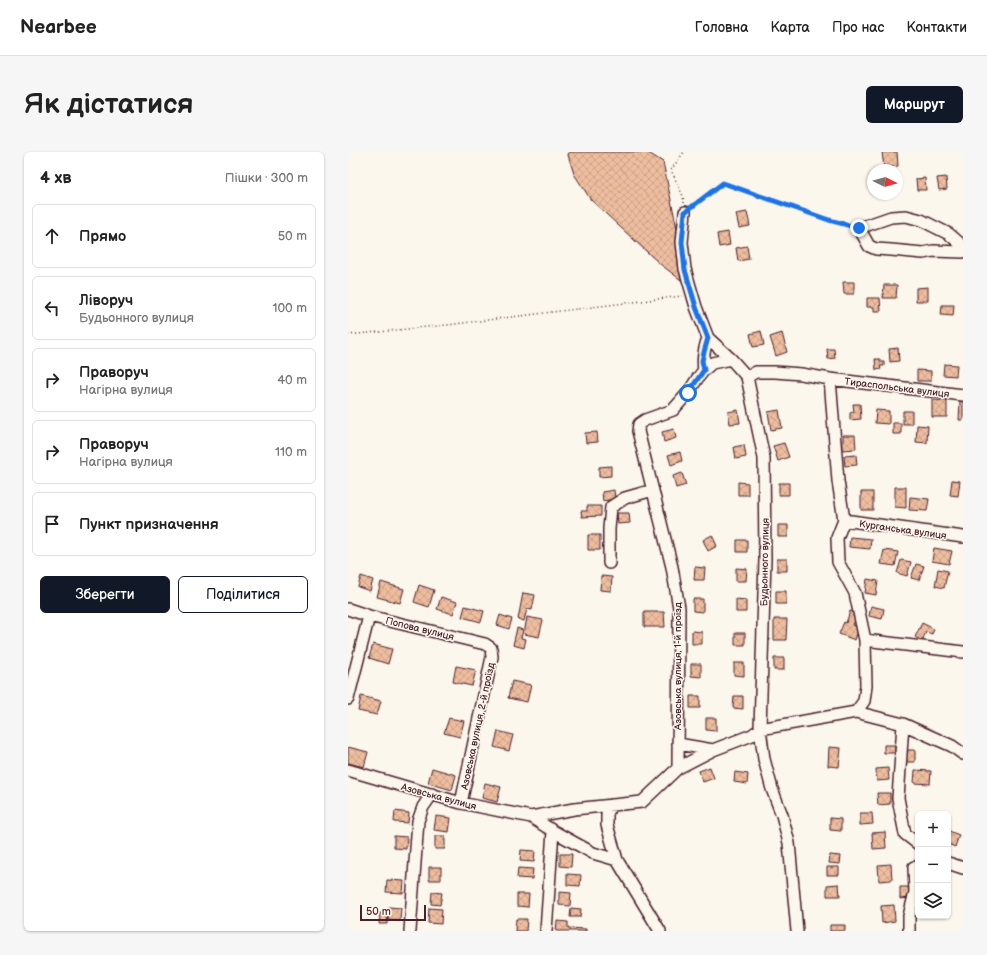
<!DOCTYPE html>
<html lang="uk">
<head>
<meta charset="utf-8">
<style>
	body { margin:0; font-family:"Balsamiq Sans",sans-serif; background:#f6f6f6; color:#222 }
	.controls { position:absolute; right:12px; bottom:12px; display:grid; overflow:hidden; border-radius:6px; box-shadow:0 1px 3px #0004 }
	.controls button { width:36px; height:36px; display:grid; place-items:center; padding:0; border:0; border-bottom:1px solid #e0e0e0; background:#fff; color:#222; font:20px sans-serif }
	.compass { position:absolute; left:519px; top:12px; width:36px; height:36px; border-radius:50%; background:#fff; box-shadow:0 1px 3px #0004; rotate:95deg }
	.scale { position:absolute; left:12px; bottom:10px; width:66px; box-sizing:border-box; padding-left:4px; border:2px solid #4a1f2b; border-top:0; font-size:11px; line-height:14px; white-space:nowrap; color:#4a1f2b; -webkit-text-stroke:3px #fbf7ec; paint-order:stroke }
	.stop { position:absolute; width:12px; height:12px; margin:-9px; border:3px solid #1a73e8; border-radius:50%; background:#fff }
	.stop.end { background:#1a73e8; border-color:#fff; box-shadow:0 1px 4px #0008 }
	.list { margin:0; padding:0; list-style:none }
	h2 { display:flex; justify-content:space-between; align-items:center; height:52px; margin:0; padding:0 16px; font-size:17px }
	h2 small { font-size:13px; font-weight:400; color:#767676 }
	.list li { display:grid; grid-template-columns:26px 1fr auto; gap:12px; align-items:center; box-sizing:border-box; height:64px; margin:0 8px 8px; padding:0 8px; border:1px solid #e0e0e0; border-radius:6px }
	.list b { display:block; font-size:15px; white-space:nowrap }
	.list p { margin:0; font-size:13px; white-space:nowrap; color:#767676 }
	.list em { font-size:13px; font-style:normal; color:#767676 }
	.actions { display:flex; gap:8px; padding:12px 16px }
	.actions a { flex:1; padding:9px 0; border:1px solid #111827; border-radius:6px; text-align:center; font-size:14px; color:#111827 }
	.actions .main { background:#111827; color:#fff }
	.icon { flex:none; width:22px; height:22px; fill:none; stroke:currentColor; stroke-width:2; stroke-linecap:round; stroke-linejoin:round }
	.map { position:relative; flex:none; width:615px; height:779px; overflow:hidden; border-radius:6px }
	header { display:flex; align-items:center; gap:24px; box-sizing:border-box; height:56px; padding:0 20px; background:#fff; border-bottom:1px solid #e0e0e0 }
	header strong { font-size:19px }
	nav { display:flex; gap:22px; margin-inline-start:auto; font-size:14px }
	.intro { display:flex; align-items:center; justify-content:space-between; box-sizing:border-box; height:96px; padding:0 24px }
	h1 { margin:0; font-size:28px }
	.button { padding:10px 18px; border-radius:6px; background:#111827; color:#fff; font-size:14px; font-weight:700 }
	main { display:flex; gap:24px; padding:0 24px }
	aside { flex:1; background:#fff; border-radius:6px; box-shadow:0 1px 3px #0004 }
	.map>svg:first-child { display:block }
	.building { fill:url(#building-cross-hatch); stroke:#4a1f2b }
	.lines { fill:none; stroke-linecap:round; stroke-linejoin:round }
	.minor-casing { stroke:#4a1f2b; stroke-width:14 }
	.path { stroke:#4a1f2b; stroke-width:1.5; stroke-dasharray:1 3; stroke-linecap:butt }
	.minor { stroke:#fbf7ec; stroke-width:11 }
	.route { stroke:#1a73e8; stroke-width:5 }
	.labels { text-anchor:middle; stroke-width:3; stroke-linejoin:round; paint-order:stroke }
	.street-label { font-size:10px; fill:#4a1f2b; stroke:#fbf7ec }
</style>
</head>
<body>
<header>
<strong>Nearbee</strong>
<nav><a>Головна</a><a>Карта</a><a>Про нас</a><a>Контакти</a></nav>
</header>
<div class="intro"><h1>Як дістатися</h1><a class="button">Маршрут</a></div>
<main>
<aside>
<h2>4 хв<small>Пішки · 300 m</small></h2>
<ul class="list">
<li><svg class="icon" aria-label="ahead" viewBox="0 0 24 24"><path d="M12 20V5M6 11l6-6 6 6"/></svg><div><b>Прямо</b></div><em>50 m</em></li>
<li><svg class="icon" aria-label="left" viewBox="0 0 24 24"><path d="M17 20v-9H6M10 6l-5 5 5 5"/></svg><div><b>Ліворуч</b><p>Будьонного вулиця</p></div><em>100 m</em></li>
<li><svg class="icon" aria-label="right" viewBox="0 0 24 24"><path d="M7 20v-9h11M14 6l5 5-5 5"/></svg><div><b>Праворуч</b><p>Нагірна вулиця</p></div><em>40 m</em></li>
<li><svg class="icon" aria-label="right" viewBox="0 0 24 24"><path d="M7 20v-9h11M14 6l5 5-5 5"/></svg><div><b>Праворуч</b><p>Нагірна вулиця</p></div><em>110 m</em></li>
<li><svg class="icon" aria-label="arrive" viewBox="0 0 24 24"><path d="M6 21V4h12l-3 4 3 4H6"/></svg><div><b>Пункт призначення</b></div></li>
</ul>
<div class="actions"><a class="main">Зберегти</a><a>Поділитися</a></div>
</aside>
<div class="map">
<svg width="615" height="779" viewBox="0 0 615 779">
	<defs>
		<pattern id="building-cross-hatch" width="8" height="8" patternUnits="userSpaceOnUse"><rect width="8" height="8" fill="#edbd9e"/><path d="M0 0l8 8M0 8l8-8" fill="none" stroke="#cda288"/></pattern>
	</defs>
	<rect width="100%" height="100%" fill="#fbf7ec"/>
	<filter id="ink" filterUnits="userSpaceOnUse"><feTurbulence type="fractalNoise" baseFrequency=".025" numOctaves="2"/><feDisplacementMap in="SourceGraphic" scale="8" xChannelSelector="R" yChannelSelector="G"/><feConvolveMatrix kernelMatrix="1 2 1 2 8 2 1 2 1" color-interpolation-filters="sRGB"/></filter>
	<g filter="url(#ink)">
		<path class="building" d="M221,0H299L315,10L331,86L334,109L333,128L312,112L243,48L226,22L220,3Z
			M534,0H549L550,14L536,16Z
			M598,25L599,37L591,38L589,26Z
			M577,26L578,38H569L568,27Z
			M399,60L402,74L391,76L388,62Z
			M380,80L382,93L371,95L369,82Z
			M399,94L401,107L390,109L388,96Z
			M495,130H506V142H496Z
			M536,133H549L548,146H535Z
			M580,135V149H568V136Z
			M519,146H532L533,159H526V155H519Z
			M594,153H606L605,164L593,163Z
			M413,179L416,193L405,195L402,182Z
			M434,181L439,200L428,204L422,185Z
			M550,196L551,209L542,210L541,197Z
			M479,197H486L487,206L480,207Z
			M527,207H532V210H536V214H532L533,217L528,218Z
			M596,212L609,213L608,224L595,223Z
			M569,218L583,219V229H569Z
			M584,248L599,249V265H584Z
			M612,249H615V268H611Z
			M505,252H512L513,267L502,268V261L506,260Z
			M390,258L392,271L382,272L380,260Z
			M431,258L434,276L423,278L420,260Z
			M528,258L541,259V272L527,271Z
			M555,259H564V272H555Z
			M545,271H553V282H545Z
			M569,273L580,274L579,291L568,290Z
			M326,277L328,286L316,290L314,280Z
			M249,280L250,290L238,291L237,281Z
			M495,283H507L508,297L495,298Z
			M436,291L441,305L430,309L425,294Z
			M396,293L398,305L388,307L386,295Z
			M332,300L334,309L323,313L320,303Z
			M508,303L509,313L497,314L496,304Z
			M263,314V324L251,325V315Z
			M334,321L338,333L328,336L325,324Z
			M604,328L612,329L610,344L602,343Z
			M390,330L400,331V343H390Z
			M431,331H441V343H431Z
			M547,335H558V356L547,355Z
			M266,338L267,347L255,349L254,340Z
			M513,340H525V358H513Z
			M562,345L581,347L579,359L561,358Z
			M239,354H253V364L234,365L233,359H239Z
			M269,361H281L282,371L270,372Z
			M430,373H440V385H430Z
			M240,383H252V398H240Z
			M364,383L369,394L360,399L355,388Z
			M502,385L523,387L522,397L501,395Z
			M389,388H399V400H389Z
			M586,396L604,399L601,412L584,409Z
			M536,398L550,400L547,414L533,412Z
			M429,407H439V419H429Z
			M553,408L563,410L559,424L549,421Z
			M568,412L576,414L571,428L563,426Z
			M347,415L357,416L356,428H346Z
			M388,416L399,417L398,429H388Z
			M590,417L600,419L596,436L587,434Z
			M13,424L25,428L22,439L10,435Z
			M253,424L264,425L263,439L252,438Z
			M519,427L530,429L528,443L517,441Z
			M33,430L56,437L52,451L29,445Z
			M71,433L86,438L81,455L66,450Z
			M428,439H438V452H428Z
			M175,441L187,443L184,458L179,457L176,469L170,467Z
			M93,445L109,450L105,462L89,457Z
			M345,447H355V460L345,459Z
			M388,447L398,448V460H388Z
			M117,454L136,459L133,470L114,465Z
			M523,454L536,457L534,467L521,464Z
			M502,459L510,461L505,473L511,475L507,488L491,482L496,470L498,471Z
			M296,460H316L317,475H296Z
			M152,463L164,467L161,477L149,473Z
			M179,465L195,468L191,485L176,482Z
			M426,467H439L438,488H426Z
			M574,471L586,477L584,482L578,480L574,489L567,485Z
			M169,476L175,478L173,486L178,487L176,496L165,493Z
			M344,479L354,480V492H344Z
			M387,481H397V493H387Z
			M25,492L44,497L40,512L21,506Z
			M426,506H436V518H426Z
			M386,511H396V524L386,523Z
			M343,512H353V525L343,524Z
			M108,514L128,518L124,534L105,530Z
			M164,529L183,533L179,550L160,546Z
			M13,544L33,549L29,563L10,559Z
			M342,544H352V556H342Z
			M386,544H395V557L385,556Z
			M101,566L116,569L112,585L96,581Z
			M358,566H368V579L358,578Z
			M150,579L165,583L161,599L146,595Z
			M536,593H547V601H536Z
			M0,595L20,600L16,615L0,611Z
			M481,595L493,596L491,615L480,614Z
			M556,598H567V610H556Z
			M362,615L366,626L355,630L351,619Z
			M84,616L108,623L104,638L80,631Z
			M540,616L541,628L529,629L528,617Z
			M567,618L583,619L582,632L566,631Z
			M387,620L400,622L399,632L386,630Z
			M137,631L153,635L149,650L134,646Z
			M529,641H542V652L530,653Z
			M47,659L61,661L60,671L46,670Z
			M512,661H524L525,672L512,673Z
			M88,664L103,666L101,680L86,678Z
			M482,666L493,667V679L482,678Z
			M601,679L611,683L607,695L600,692V681Z
			M537,680L538,696L525,697L524,681Z
			M46,684L59,685L58,697L46,696Z
			M87,684H97V697H87Z
			M173,698L187,699L186,710L172,709Z
			M212,702H224L223,715L212,714Z
			M482,703L493,704L492,712L481,711Z
			M543,712L544,728L531,729L530,713Z
			M81,715H93V728H81Z
			M479,715H491V723H479Z
			M170,716L185,717L184,727L169,726Z
			M219,722L233,723L232,734L219,733Z
			M39,728L56,729L55,741L38,740Z
			M491,732L492,744H479V733Z
			M552,735H564V746L552,747Z
			M84,740L94,741L92,753L83,752Z
			M211,740L223,741L222,754L211,753Z
			M169,742H181L180,755L169,754Z
			M546,753L547,769L534,771L533,754Z
			M41,755L53,756L52,769L40,768Z
			M81,756L94,757L93,772L80,771Z
			M223,756L233,757L232,765H222Z
			M32,761H40L39,772H31Z
			M168,767H179L178,779H167Z
			M209,769L220,770V776L238,777V779H208Z
			M482,773H497V779H482Z"/>
		<g class="lines">
			<defs>
				<path id="minor" d="M337,60L334,90L337,117L348,155L360,186L383,207L399,225L416,306L417,407L412,577L416,607L424,637L434,663L441,691L449,779
					M615,94L601,82L573,68L558,64L543,65L511,76L521,94L528,97L543,98L575,101L585,99L615,100
					M356,218C354,206 356,197 360,186
					M399,225L408,220H427L453,222L482,227L615,243
					M482,227L490,329L496,368L489,386L490,410L507,441L517,488L518,534L516,549L508,560
					M496,368L615,385
					M261,411V377L263,355L277,346L305,338
					M0,457L21,464L137,492L143,496L144,505L113,651
					M517,488L615,500
					M0,547L21,464
					M555,572L550,646L557,682L570,692
					M330,592L365,598
					M330,616L331,456L324,415L290,279L291,272L297,268L325,258L340,241L349,227L356,218L364,211L383,207
					M0,618L113,651L183,665L226,657L294,650L330,616L365,598L404,583L412,577L508,560L555,572L604,594L615,602
					M263,653L259,662V673L269,708
					M183,665L205,679L245,701L269,708L312,779
					M600,711L615,716
					M62,779L70,669L75,655L84,642
					M198,779L205,679
					M561,779V764L567,740L566,715L570,714"/>
			</defs>
			<use href="#minor" class="minor-casing"/>
			<path class="path" d="M336,51L335,44L323,18L336,0
				M344,54L375,31L481,68L502,73
				M0,183L99,173L334,144"/>
			<use href="#minor" class="minor"/>
		</g>
	</g>
	<g class="lines" filter="url(#ink)">
		<path class="route" d="M340,241L356,218L354,209L356,200L360,186L348,155L337,118L334,90L337,60L375,31L481,68L511,76"/>
	</g>
	<g class="labels">
		<g class="street-label">
			<text transform="translate(549 235) rotate(7)" y="4">Тираспольська вулиця</text>
			<text transform="translate(555 377) rotate(8)" y="4">Курганська вулиця</text>
			<text transform="translate(416 410) rotate(-89)" y="4">Будьонного вулиця</text>
			<text transform="translate(72 476) rotate(14)" y="4">Попова вулиця</text>
			<text transform="translate(329 514) rotate(-90)" y="4">Азовська вулиця, 1-й проїзд</text>
			<text transform="translate(129 574) rotate(-78)" y="4">Азовська вулиця, 2-й проїзд</text>
			<text transform="translate(91 644) rotate(15)" y="4">Азовська вулиця</text>
		</g>
	</g>
</svg>
<div class="controls">
<button>+</button>
<button>−</button>
<button><svg class="icon" aria-label="layers" viewBox="0 0 24 24"><path d="M12 4l9 5-9 5-9-5zM3 14l9 5 9-5"/></svg></button>
</div>
<svg class="compass" viewBox="-18 -18 36 36"><path d="M0-13l5 13h-10z" fill="#e53935"/><path d="M0 13l5-13h-10z" fill="#767676"/></svg>
<div class="scale">50 m</div>
<div class="stop" style="left:340px;top:241px"></div>
<div class="stop end" style="left:511px;top:76px"></div>
</div>
</main>
</body>
</html>
